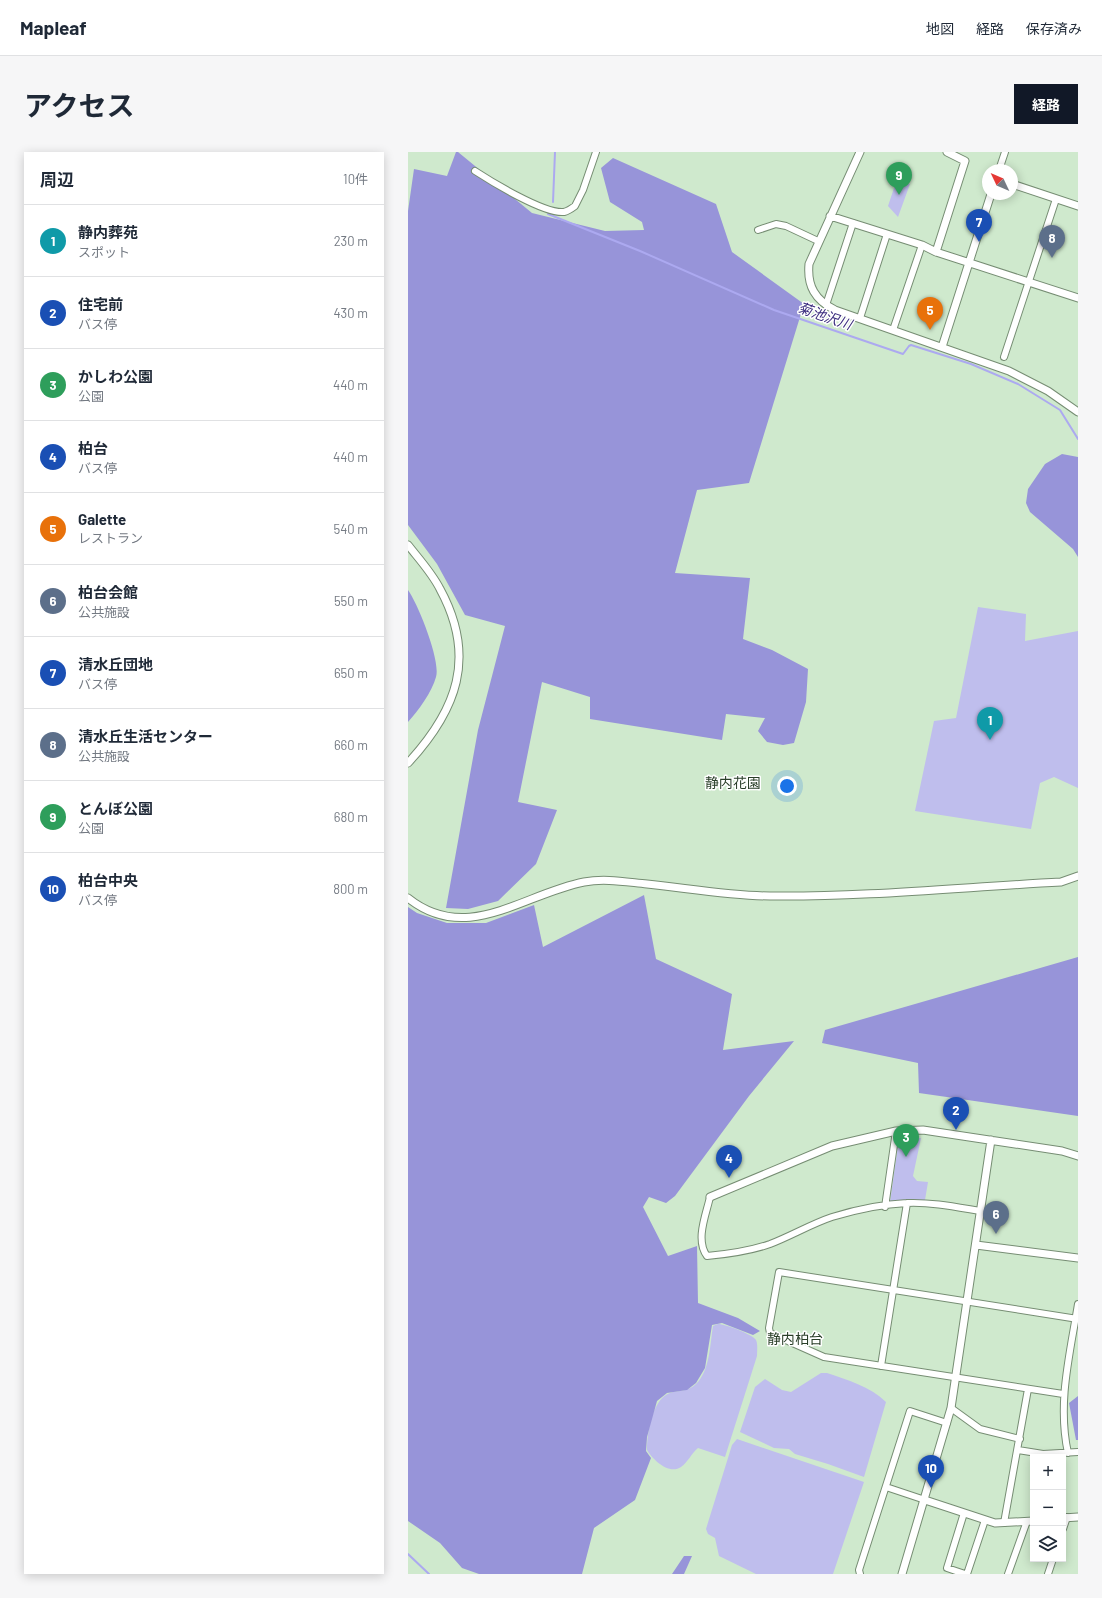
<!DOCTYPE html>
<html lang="ja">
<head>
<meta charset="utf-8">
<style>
	body { margin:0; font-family:Barlow,"Noto Sans JP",sans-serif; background:#f6f6f7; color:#1f2937 }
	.controls { position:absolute; right:12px; bottom:12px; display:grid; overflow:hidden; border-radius:0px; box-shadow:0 2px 10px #0003 }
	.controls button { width:36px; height:36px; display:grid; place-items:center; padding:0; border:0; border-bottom:1px solid #e0e1e3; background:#fff; color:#1f2937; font:20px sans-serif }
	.compass { position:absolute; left:574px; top:12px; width:36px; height:36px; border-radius:50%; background:#fff; box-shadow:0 2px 10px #0003; rotate:314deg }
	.you { position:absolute; left:379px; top:634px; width:14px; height:14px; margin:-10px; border:3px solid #fff; border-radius:50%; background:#1a73e8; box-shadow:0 0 0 6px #1a73e833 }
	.badge { display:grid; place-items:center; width:26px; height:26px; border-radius:50%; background:#111827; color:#fff; font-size:13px; font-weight:700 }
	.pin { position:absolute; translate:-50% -33px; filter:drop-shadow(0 1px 2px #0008) }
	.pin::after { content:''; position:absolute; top:21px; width:14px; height:12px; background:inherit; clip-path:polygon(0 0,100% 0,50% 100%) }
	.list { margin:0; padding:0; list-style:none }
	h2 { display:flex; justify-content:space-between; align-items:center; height:52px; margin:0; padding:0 16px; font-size:17px }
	h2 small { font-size:13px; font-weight:400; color:#747a83 }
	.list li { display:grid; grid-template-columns:26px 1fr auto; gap:12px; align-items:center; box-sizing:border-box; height:72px; padding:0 16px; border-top:1px solid #e0e1e3 }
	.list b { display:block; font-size:15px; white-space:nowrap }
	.list p { margin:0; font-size:13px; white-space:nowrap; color:#747a83 }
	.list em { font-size:13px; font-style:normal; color:#747a83 }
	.icon { flex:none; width:22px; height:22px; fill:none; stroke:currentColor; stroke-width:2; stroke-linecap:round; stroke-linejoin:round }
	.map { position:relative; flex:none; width:670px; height:1422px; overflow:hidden; border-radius:0px }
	header { display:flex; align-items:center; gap:24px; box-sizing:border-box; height:56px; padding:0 20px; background:#fff; border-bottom:1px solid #e0e1e3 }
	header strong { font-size:19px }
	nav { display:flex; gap:22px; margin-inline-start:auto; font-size:14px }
	.intro { display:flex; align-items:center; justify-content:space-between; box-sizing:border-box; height:96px; padding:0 24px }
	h1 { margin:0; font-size:28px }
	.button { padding:10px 18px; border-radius:0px; background:#111827; color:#fff; font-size:14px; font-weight:700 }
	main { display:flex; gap:24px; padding:0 24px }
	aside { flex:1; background:#fff; border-radius:0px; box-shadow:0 2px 10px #0003 }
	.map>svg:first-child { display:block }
	.green { fill:#bfbeed }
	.forest { fill:#9794d9 }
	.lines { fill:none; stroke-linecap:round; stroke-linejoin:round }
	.stream { stroke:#aca9f0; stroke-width:2 }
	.minor-casing { stroke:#768d73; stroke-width:8 }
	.tertiary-casing { stroke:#768d73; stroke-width:9 }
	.minor { stroke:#fff; stroke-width:6 }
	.tertiary { stroke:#fff; stroke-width:7 }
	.labels { text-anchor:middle; stroke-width:3; stroke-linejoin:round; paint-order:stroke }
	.water-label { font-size:14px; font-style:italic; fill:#3c2e7f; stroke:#fff }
	.neighbourhood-label { font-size:14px; fill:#293e28; stroke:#fff }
</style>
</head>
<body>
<header>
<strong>Mapleaf</strong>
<nav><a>地図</a><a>経路</a><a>保存済み</a></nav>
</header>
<div class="intro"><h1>アクセス</h1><a class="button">経路</a></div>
<main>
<aside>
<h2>周辺<small>10件</small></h2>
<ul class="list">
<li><span class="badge" style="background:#0f9aa8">1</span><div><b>静内葬苑</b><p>スポット</p></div><em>230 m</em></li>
<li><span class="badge" style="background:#1a4fb4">2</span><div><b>住宅前</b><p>バス停</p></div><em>430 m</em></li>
<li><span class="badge" style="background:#2e9e5b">3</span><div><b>かしわ公園</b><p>公園</p></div><em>440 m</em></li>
<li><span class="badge" style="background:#1a4fb4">4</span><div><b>柏台</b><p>バス停</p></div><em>440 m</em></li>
<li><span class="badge" style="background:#e8710a">5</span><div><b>Galette</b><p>レストラン</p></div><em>540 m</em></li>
<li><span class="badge" style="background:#5c6f8a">6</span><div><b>柏台会館</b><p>公共施設</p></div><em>550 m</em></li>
<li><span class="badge" style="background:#1a4fb4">7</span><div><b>清水丘団地</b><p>バス停</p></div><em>650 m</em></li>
<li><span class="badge" style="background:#5c6f8a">8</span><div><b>清水丘生活センター</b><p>公共施設</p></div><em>660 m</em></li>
<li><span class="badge" style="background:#2e9e5b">9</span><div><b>とんぼ公園</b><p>公園</p></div><em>680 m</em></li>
<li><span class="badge" style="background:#1a4fb4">10</span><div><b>柏台中央</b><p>バス停</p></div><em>800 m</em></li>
</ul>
</aside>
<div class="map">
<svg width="670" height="1422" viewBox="0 0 670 1422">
	<rect width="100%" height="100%" fill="#cfe9cd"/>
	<path class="green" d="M489,27L502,32L490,65L480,54Z
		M570,455L618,462L617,489L670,479V636L646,625L632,631L623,677L507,659L526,569L548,566Z
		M491,986H513L505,1024L509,1029L520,1030L517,1048L482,1050Z
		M310,1172C317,1172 344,1182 348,1188C350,1192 349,1199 349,1204L317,1305L290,1296C283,1302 280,1310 273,1315C261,1323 245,1308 239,1298C239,1282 244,1247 262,1241C271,1238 280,1240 288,1232C302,1219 302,1192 305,1174Z
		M413,1221H419C439,1228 462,1234 478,1250L456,1325L420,1312L387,1302L381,1297L366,1296L332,1280L347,1235L357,1227L374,1238L383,1240Z
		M329,1287L456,1330L425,1422H348L311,1404L307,1386L300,1382L298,1377L324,1293Z"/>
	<path class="forest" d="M48,0H50L124,61L197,79L236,78L234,70L202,50L193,16L205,6L308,52L324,100L396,152L341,331L289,338L267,421L342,426L335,487L364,498L400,517L398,550L386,591L375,593L359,590L350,579L357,566L318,562L314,588L182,567V545L134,530L110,650L149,658L128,712L90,749L60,757L38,756L70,578L97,474L57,463L29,412L0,373V59L6,17L39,24Z
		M654,302L670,305V405L665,397L622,360L618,351L620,337L637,312Z
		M0,438C10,452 33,509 28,525C24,540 10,559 0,570Z
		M236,743L248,807L324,842L315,898L386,889L341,944L267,1044L258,1051L241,1045L235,1055L260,1104L289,1094L290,1151L330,1166L352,1179L345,1183L314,1171L304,1173L297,1216L288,1231L279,1238L259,1241L249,1249L239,1285L238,1299L243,1306L227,1348L186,1376L174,1422H71L54,1416L32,1391L0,1369V755L9,761L39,771H78L126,753L135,795Z
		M670,805V964L511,941L510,911L414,891L417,878Z
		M670,1244V1288H668L661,1251Z
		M276,1404H284L276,1422H264Z"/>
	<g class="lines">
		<path class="stream" d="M145,50L147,0
			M140,62L232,99L366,158L495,202L501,194L503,193L563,212L610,232L652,258L670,287
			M0,1402L21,1422"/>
		<defs>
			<path id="minor" d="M591,18L597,0
				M67,19C84,30 136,62 156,60C160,59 163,57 167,54L175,38L188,0
				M350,78L368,72L378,74L410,89
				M418,153L445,71
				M452,166L479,82
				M485,178L514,93
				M596,205L648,47
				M302,1045C298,1063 287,1088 299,1104C321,1102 342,1099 362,1092C383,1084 403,1072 424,1065C447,1058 475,1052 499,1051C524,1050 548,1055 572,1059
				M477,1055L488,979
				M473,1214L499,1051
				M655,1242L416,1205L362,1181L361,1176L371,1120L670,1167
				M543,1256L572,1277L612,1287
				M610,1298L635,1302L670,1300
				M660,1301C649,1251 662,1202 670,1152
				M478,1335L517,1348
				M556,1361L539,1416L557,1422
				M596,1371L620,1237
				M655,1377L659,1365
				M452,1422L451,1418L502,1259L539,1271
				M559,1422L577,1368
				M600,1422L619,1369
				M640,1422L645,1407"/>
			<path id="tertiary" d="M452,0L401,112C399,134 407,148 427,158L601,219L640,239L670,260
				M539,0L557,9L528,100L670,146
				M604,32L670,54
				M422,64L514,93L528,100
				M534,195L583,42
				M0,393C11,407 24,421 32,437C69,505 49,558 0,611
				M0,746C59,793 115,742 176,730C197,726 218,730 239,732C278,736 323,744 362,744C459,745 556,735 653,730L670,724
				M302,1045L424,994L488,979L515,978L654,999L670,1004
				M568,1093L670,1106
				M517,1348L587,1371L625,1369
				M655,1366L670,1365
				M494,1422L543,1256L583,988"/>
		</defs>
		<use href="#minor" class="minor-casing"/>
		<use href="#tertiary" class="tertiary-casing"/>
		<use href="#minor" class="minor"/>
		<use href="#tertiary" class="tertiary"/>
	</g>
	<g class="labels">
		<g class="water-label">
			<text transform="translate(417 164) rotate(19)" y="5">菊池沢川</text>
		</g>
		<g class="neighbourhood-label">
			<text x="325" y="636">静内花園</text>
			<text x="387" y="1192">静内柏台</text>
		</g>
	</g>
</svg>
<div class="controls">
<button>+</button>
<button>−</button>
<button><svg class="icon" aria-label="layers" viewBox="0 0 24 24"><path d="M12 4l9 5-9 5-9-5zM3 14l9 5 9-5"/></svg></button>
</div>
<svg class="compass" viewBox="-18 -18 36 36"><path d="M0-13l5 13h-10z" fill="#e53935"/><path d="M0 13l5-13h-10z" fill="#747a83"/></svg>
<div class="you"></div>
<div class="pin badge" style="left:582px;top:588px;background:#0f9aa8">1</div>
<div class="pin badge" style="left:548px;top:978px;background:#1a4fb4">2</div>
<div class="pin badge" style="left:498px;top:1005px;background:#2e9e5b">3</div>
<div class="pin badge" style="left:321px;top:1026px;background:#1a4fb4">4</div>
<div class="pin badge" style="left:522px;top:178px;background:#e8710a">5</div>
<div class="pin badge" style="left:588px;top:1082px;background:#5c6f8a">6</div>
<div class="pin badge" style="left:571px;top:90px;background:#1a4fb4">7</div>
<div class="pin badge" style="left:644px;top:106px;background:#5c6f8a">8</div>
<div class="pin badge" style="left:491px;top:43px;background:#2e9e5b">9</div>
<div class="pin badge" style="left:523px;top:1336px;background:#1a4fb4">10</div>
</div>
</main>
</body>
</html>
